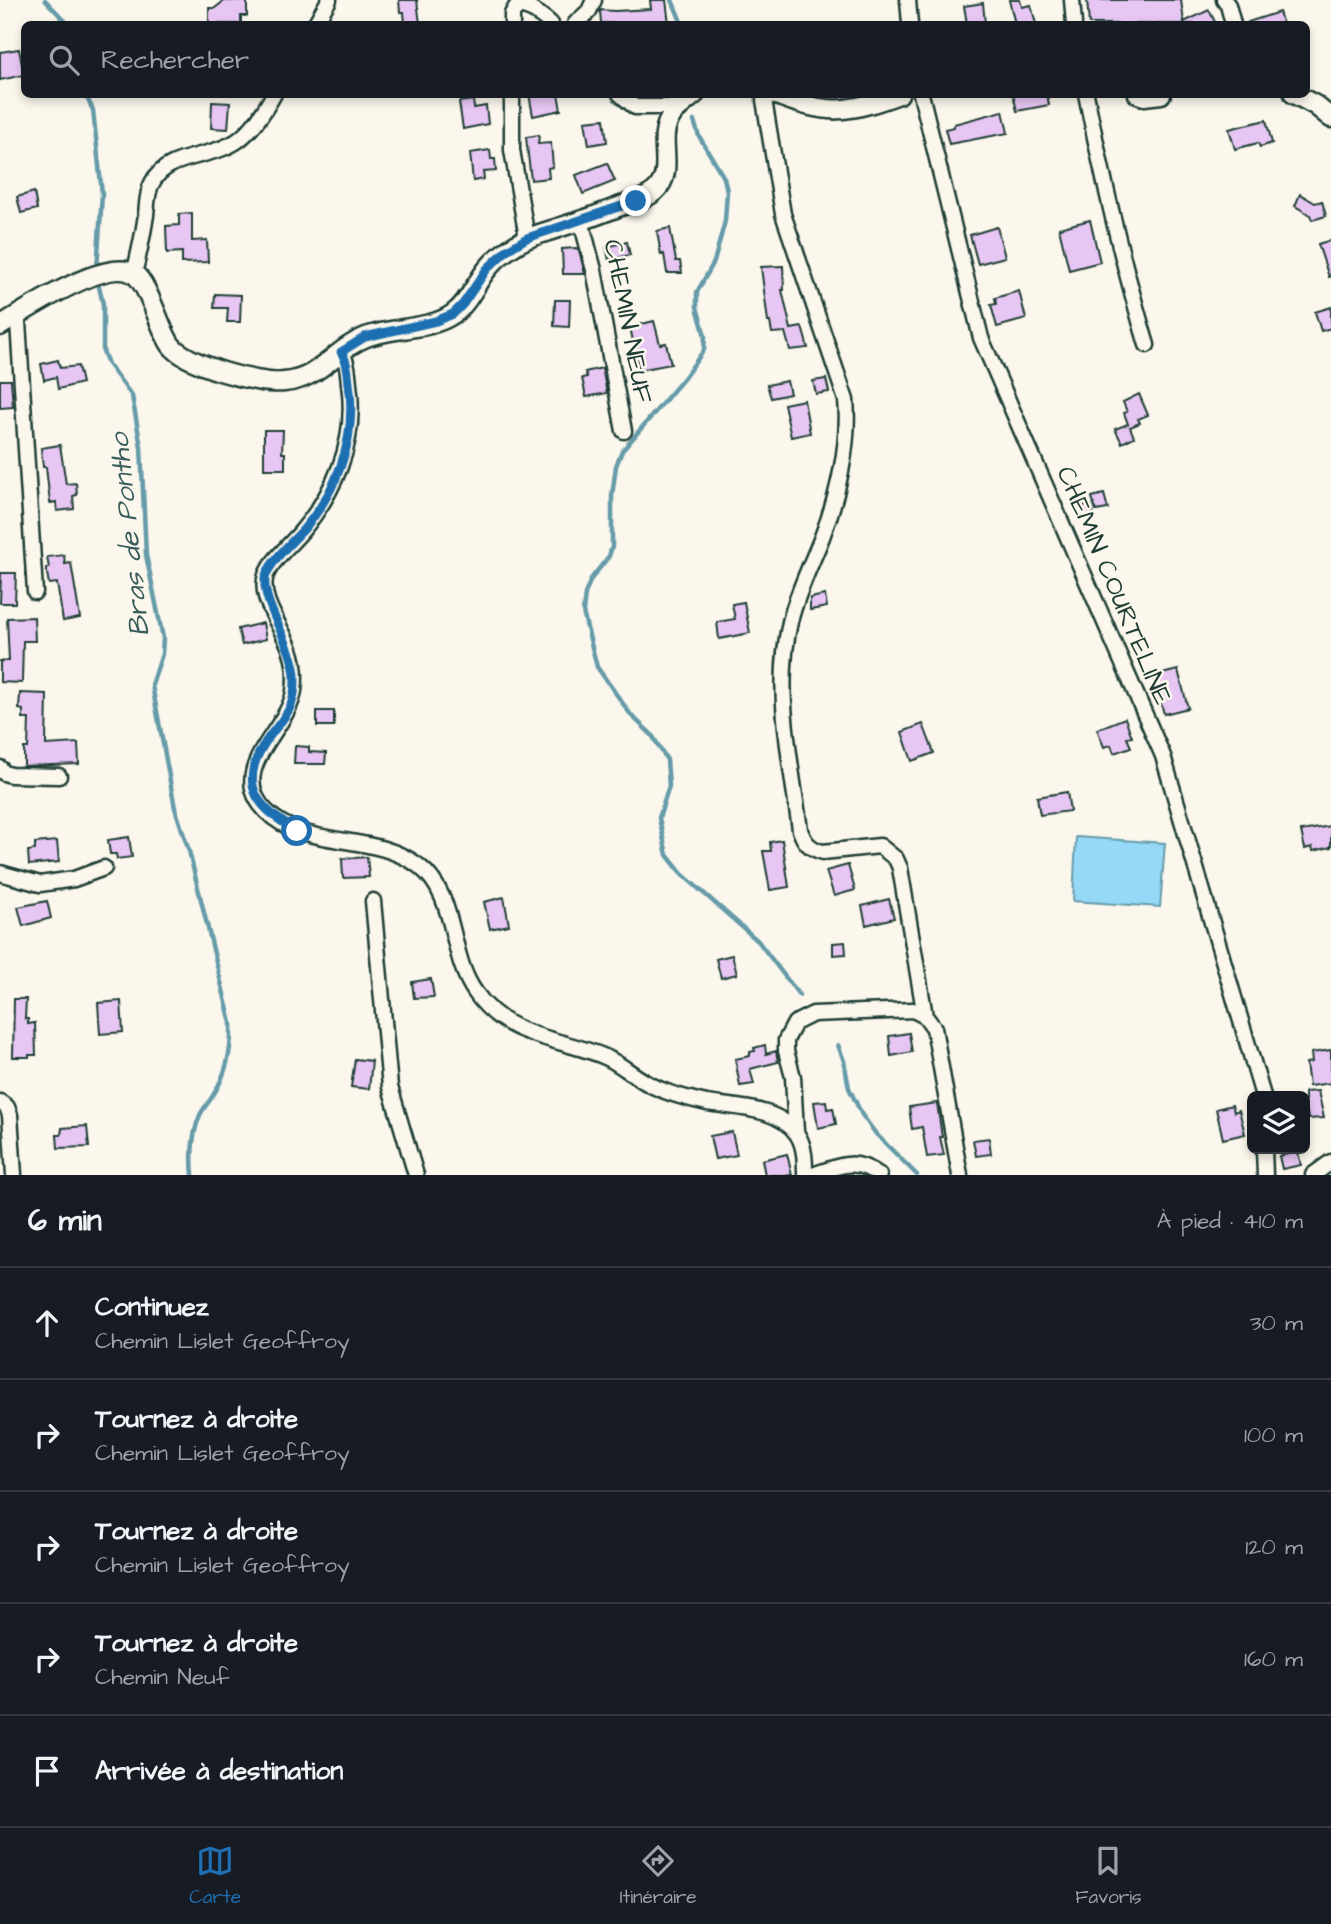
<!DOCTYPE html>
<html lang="fr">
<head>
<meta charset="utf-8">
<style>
	body { margin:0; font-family:"Architects Daughter",sans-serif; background:#242831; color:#f1f3f6 }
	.controls { position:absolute; right:21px; bottom:21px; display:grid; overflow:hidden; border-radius:10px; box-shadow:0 4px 10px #0003 }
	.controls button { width:63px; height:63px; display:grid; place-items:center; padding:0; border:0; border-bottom:2px solid #363941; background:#171b24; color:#f1f3f6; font:35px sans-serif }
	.stop { position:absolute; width:21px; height:21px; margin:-16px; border:5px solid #1f6fb2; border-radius:50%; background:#fff }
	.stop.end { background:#1f6fb2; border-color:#fff; box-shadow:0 2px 7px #0008 }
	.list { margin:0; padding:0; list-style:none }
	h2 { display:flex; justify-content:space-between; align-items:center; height:91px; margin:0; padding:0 28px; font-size:30px }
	h2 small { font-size:23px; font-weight:400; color:#9ea1a6 }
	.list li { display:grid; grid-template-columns:46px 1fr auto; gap:21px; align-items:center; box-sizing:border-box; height:112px; padding:0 28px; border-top:2px solid #363941 }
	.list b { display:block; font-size:26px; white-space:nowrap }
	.list p { margin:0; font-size:23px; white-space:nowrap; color:#9ea1a6 }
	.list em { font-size:23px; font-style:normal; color:#9ea1a6 }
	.icon { flex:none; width:38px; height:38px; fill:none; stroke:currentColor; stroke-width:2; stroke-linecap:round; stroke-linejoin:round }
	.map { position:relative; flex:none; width:1331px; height:1175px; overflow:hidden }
	.search { position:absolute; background:#171b24; box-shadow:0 4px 10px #0003; left:21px; right:21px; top:21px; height:77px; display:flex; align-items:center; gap:18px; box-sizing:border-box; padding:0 24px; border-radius:10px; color:#9ea1a6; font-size:26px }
	.sheet { height:651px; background:#171b24 }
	nav { display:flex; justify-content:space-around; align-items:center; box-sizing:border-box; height:98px; border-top:2px solid #363941; background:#171b24; font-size:19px; color:#9ea1a6 }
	nav a { display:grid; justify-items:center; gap:4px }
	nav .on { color:#1f6fb2 }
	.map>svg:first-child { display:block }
	.water { fill:#95d9f7; stroke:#669ba9; stroke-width:2 }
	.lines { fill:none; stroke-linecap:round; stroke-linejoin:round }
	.stream { stroke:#669ba9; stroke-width:4.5 }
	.building { fill:#e7c6f3; stroke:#1f3d34; stroke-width:2 }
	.minor-casing { stroke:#1f3d34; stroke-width:19 }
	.major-casing { stroke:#1f3d34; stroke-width:23 }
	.minor { stroke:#fbf7ec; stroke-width:14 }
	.major { stroke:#fbf7ec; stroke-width:18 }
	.route { stroke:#1f6fb2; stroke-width:9 }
	.labels { text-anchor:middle; stroke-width:5; stroke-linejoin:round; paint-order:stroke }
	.street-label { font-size:26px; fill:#1f3d34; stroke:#fbf7ec }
	.water-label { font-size:28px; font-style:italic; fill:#375c5b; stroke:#fbf7ec }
</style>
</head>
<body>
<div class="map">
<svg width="1331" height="1175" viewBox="0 0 1331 1175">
	<rect width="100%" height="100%" fill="#fbf7ec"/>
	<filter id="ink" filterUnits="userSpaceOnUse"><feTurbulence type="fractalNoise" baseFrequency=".0143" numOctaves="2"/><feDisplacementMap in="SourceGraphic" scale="14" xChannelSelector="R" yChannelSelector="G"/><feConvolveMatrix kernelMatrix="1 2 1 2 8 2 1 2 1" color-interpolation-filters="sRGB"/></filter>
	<g filter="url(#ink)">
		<path class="water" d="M1076,837L1165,843L1160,907L1073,901Z"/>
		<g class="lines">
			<path class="stream" d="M45,0L68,24
				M672,0L682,24
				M85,94L93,110L102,194L97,269
				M694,121L699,136L724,178L727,191L725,221L714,262L697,292V307L705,336L704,350L684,378L622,451L616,466L612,496V547L609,556L591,579L585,594L583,612L597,667L631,715L652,735L667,760L669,786L659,818L667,855L682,874L758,941L799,995
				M97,278L103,304V351L108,364L132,396L141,447L146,555L163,638L162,654L152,685L175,808L189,851L231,1023C232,1048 228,1070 215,1092C211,1100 204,1107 200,1115C192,1134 191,1155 193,1175
				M838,1045L844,1061L849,1088L862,1115L876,1134L917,1175"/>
		</g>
		<path class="building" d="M247,0V16H241V24H209V8H215L224,1Z
			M399,0H417L420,24H405L404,12H400Z
			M650,0H666L669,24L601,23L600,10L615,11L651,9Z
			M1009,0H1020L1022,7L1031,5L1036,24H1015Z
			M1087,0H1181L1184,22L1209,10L1216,24H1089Z
			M983,3L985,24H967L964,6Z
			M1279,12L1283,24H1249L1248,22Z
			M19,49L24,75L0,80V52Z
			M529,94H558L561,110L533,116Z
			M1013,94H1047L1049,105L1017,111Z
			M473,100L474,108L486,106L488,124L463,129L459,102Z
			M212,102L230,103L228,129L211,128Z
			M1003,111L1008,133L949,144L945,129L954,127V124Z
			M604,119L607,142L589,145L585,121Z
			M1266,120L1272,143L1260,147L1258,143L1235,149L1229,129Z
			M539,135L538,144L551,143L553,167L548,168L549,178L531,180L526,137Z
			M490,150L491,159H495L496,171L483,172L484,179L473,181L470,153Z
			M607,163L615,181L583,194L576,175Z
			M34,192L37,209L21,213L17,197Z
			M1300,194L1315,203L1322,201L1326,216L1312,220L1310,215L1295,206Z
			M192,213V241L207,240L208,262L182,263V252L167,253L166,226L179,225V214Z
			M1090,220L1100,262L1069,270L1059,228Z
			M997,227L1005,257L978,264L970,235Z
			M670,228L676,261H680L682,273H667L664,254L661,255L657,231Z
			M1331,240V276L1329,277L1318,244Z
			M627,242L630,255L609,260L606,247Z
			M576,248L579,250L585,274H563L562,249Z
			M783,266L784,290H782L791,329L802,327L808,348L790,350L785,332L772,333L770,322H768L761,267Z
			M1019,291L1026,319L997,327L991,305L996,304L995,298Z
			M215,294L241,295L240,322H227L228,308H214Z
			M555,300H570L569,327L554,326Z
			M1331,307V328L1321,331L1315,312Z
			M654,321L660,344L666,343L671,364L639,370L630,327Z
			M58,360L60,368L78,366L82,383L58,389L56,377L44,380L41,364Z
			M602,368L607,393L586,397L582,378L587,377L585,372Z
			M826,379L829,392L816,394L813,381Z
			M0,380H11L13,407L0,408Z
			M787,381L790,394L771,398L767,385Z
			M1139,394L1148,415L1138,419L1140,423L1130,427L1134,437L1122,443L1115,429L1128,424L1124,413L1127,412L1123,402Z
			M804,400L810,433L791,437L784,404Z
			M264,430H283L282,453H285V469H264Z
			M60,445L66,484L76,483L77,495L73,496L74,509L57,511L56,502L50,503L46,467H43L41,448Z
			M1104,494L1108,509L1096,511L1092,497Z
			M1091,505L1094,515L1080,519L1076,508Z
			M64,555L65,564L71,563L80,618L63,621L57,583L49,584L46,568H49L47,557Z
			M1,573H16L15,603H0Z
			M825,595L827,607L810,610V598Z
			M744,602L750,633L719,639L717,622L735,619L732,604Z
			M34,617L35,641H23L22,683L0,682V661H9L7,618Z
			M263,623L266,639L242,645L238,629Z
			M1178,670L1188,708L1164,714L1155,681L1159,679L1158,675Z
			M20,693L47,694L46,745L78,743L79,764L24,766V748H28L29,719H23V710L19,709Z
			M317,711H334V726H317Z
			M1125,718L1132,737L1127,738L1131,747L1114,753L1111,745L1104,747L1097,729Z
			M923,724L934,753L912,761L902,732Z
			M295,746L309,747V752L326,753L325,764H294Z
			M1067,792L1070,811L1040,815L1037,797Z
			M1331,826V847L1313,851L1312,847L1305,849L1301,831Z
			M129,837L132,857L117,859L116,854H110L108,840Z
			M782,840L789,887L770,890L763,851H771L770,842Z
			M57,841L59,862L29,865L28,851L35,850V843Z
			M367,857L369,877L343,878L342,859Z
			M848,865L855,890L834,896L826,871Z
			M504,897L509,925L490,929L484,902Z
			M889,899L894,918L866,925L862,906Z
			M47,901L51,918L23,926L18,907Z
			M845,942L846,954L833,955V943Z
			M732,955L737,974L721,978L716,959Z
			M431,979L434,997L414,998L412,982Z
			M14,999H26L25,1019H28V1024L35,1023L36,1055H29V1057H13Z
			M121,1001L123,1032L100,1034L98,1003Z
			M909,1033L912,1052L891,1056L889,1036Z
			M765,1045L766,1054L776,1051L778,1062L750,1069L754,1084L740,1086L735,1059L750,1056V1052L755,1051L754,1048Z
			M1331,1050V1083L1309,1086L1306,1063L1312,1062L1311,1053Z
			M355,1059L372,1061L369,1089L351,1087Z
			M1318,1091L1324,1118L1308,1119L1307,1112H1305V1092Z
			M826,1101L827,1109L833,1108L836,1124L818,1128L814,1102Z
			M937,1103L942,1137H940L944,1155L927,1157L922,1127L912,1129L909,1107Z
			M1232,1105L1234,1112L1239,1110L1245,1134L1223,1139L1216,1109Z
			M87,1126L89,1147L58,1148L57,1135H61L62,1128Z
			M732,1132L737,1155L715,1159L710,1136Z
			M989,1138L991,1154L976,1156L973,1140Z
			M1298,1152L1301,1165L1282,1169L1279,1156Z
			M787,1154L792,1175H765L762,1160Z"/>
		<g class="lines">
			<defs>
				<path id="minor" d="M908,0L910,24
					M1072,0L1074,24
					M1224,0L1228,5L1233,24
					M315,24L329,0
					M512,24V14L516,7C529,5 542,16 551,24
					M575,24L589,11L594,0
					M512,94V150L527,238
					M620,94L635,107H680
					M766,94L764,100L783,214L846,400C850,443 838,496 822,537C811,565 797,592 790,622C774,691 791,761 800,830C804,842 810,849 823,852L880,846L896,859L900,868L925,1016
					M921,94L981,338L1163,756L1263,1096
					M1086,94C1103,179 1122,262 1147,345
					M581,221L594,270L624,431
					M134,274C139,254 143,235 146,215C147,205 147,192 152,183C167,153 211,159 237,141C254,129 264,111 274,94
					M15,317L18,322L35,592
					M341,352C349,363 348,379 350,393C355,445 334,493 301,532C290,545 272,560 266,575C258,599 283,628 290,649C295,663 296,677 294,691C288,731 225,769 266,811C304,850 373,831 419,866C458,896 448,954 475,992C506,1038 556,1037 603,1056C621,1063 636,1079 655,1087C672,1095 689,1099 707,1103C737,1108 778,1107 797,1134C805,1146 805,1161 805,1175
					M0,768L4,773L11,775L59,776
					M0,873L40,884L74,879L104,868
					M373,901L390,1087L416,1175
					M0,1102L7,1107L10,1115L14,1175
					M796,1132L793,1077L786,1051V1040L795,1023L813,1014L913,1010L925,1016L934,1028L960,1175
					M1264,1149L1265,1175
					M813,1175C839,1166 854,1157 879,1175
					M1313,1175L1331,1162"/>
				<path id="major" d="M774,94C827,116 847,113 899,94
					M1138,94L1144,96L1161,94
					M1294,94L1315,105L1331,118
					M0,326C24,311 108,256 134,274C149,284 159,328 171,345C186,365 259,385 284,382C320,379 335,349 366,337C392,327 431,330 453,314C469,303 476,282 488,268C498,256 512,246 526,239C537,234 550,231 561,227C581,221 601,214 621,206C632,202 646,199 655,191C676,172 657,142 669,120C674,109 686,102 695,94"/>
			</defs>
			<use href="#minor" class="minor-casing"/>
			<use href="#major" class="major-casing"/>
			<use href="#minor" class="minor"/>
			<use href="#major" class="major"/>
		</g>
	</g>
	<g class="lines" filter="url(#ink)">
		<path class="route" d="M297,831C262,811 237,788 263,746C280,718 296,715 295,676C294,646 258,598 266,575C273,559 291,543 303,530C336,492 355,443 350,392C348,379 349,363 341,352L365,337L436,321L453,314L463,304L487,269L507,250L527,238L636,201"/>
	</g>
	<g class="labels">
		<g class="street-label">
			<text transform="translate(629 321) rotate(79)" y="9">CHEMIN NEUF</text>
			<text transform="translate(1115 585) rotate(67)" y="9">CHEMIN COURTELINE</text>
		</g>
		<g class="water-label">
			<text transform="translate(128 535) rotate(-96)" y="10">Bras de Pontho</text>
		</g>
	</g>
</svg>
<div class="controls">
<button><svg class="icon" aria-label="layers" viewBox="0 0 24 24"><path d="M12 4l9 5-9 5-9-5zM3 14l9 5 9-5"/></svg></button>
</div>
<div class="stop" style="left:297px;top:831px"></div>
<div class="stop end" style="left:636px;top:201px"></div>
<div class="search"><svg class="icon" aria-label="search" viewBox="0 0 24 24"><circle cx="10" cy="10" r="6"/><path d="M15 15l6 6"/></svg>Rechercher</div>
</div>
<section class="sheet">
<h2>6 min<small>À pied · 410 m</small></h2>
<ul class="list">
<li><svg class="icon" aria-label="ahead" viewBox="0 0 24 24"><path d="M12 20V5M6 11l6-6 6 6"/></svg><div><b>Continuez</b><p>Chemin Lislet Geoffroy</p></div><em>30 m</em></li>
<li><svg class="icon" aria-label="right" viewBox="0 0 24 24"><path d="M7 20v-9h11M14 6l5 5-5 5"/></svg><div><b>Tournez à droite</b><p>Chemin Lislet Geoffroy</p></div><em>100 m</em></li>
<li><svg class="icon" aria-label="right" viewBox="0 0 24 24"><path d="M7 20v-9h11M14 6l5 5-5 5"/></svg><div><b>Tournez à droite</b><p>Chemin Lislet Geoffroy</p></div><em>120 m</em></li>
<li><svg class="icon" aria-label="right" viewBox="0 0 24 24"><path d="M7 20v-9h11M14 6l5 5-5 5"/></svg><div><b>Tournez à droite</b><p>Chemin Neuf</p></div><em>160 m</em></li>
<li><svg class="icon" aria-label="arrive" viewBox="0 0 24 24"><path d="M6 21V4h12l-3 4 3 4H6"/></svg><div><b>Arrivée à destination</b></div></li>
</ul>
</section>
<nav>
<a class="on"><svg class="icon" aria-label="map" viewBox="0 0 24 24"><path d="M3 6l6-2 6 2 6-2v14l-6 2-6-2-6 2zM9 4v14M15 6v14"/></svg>Carte</a>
<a><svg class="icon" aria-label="directions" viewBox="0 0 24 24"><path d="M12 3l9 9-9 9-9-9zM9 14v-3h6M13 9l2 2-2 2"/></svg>Itinéraire</a>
<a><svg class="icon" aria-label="saved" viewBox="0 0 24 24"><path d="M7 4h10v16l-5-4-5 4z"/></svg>Favoris</a>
</nav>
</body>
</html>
